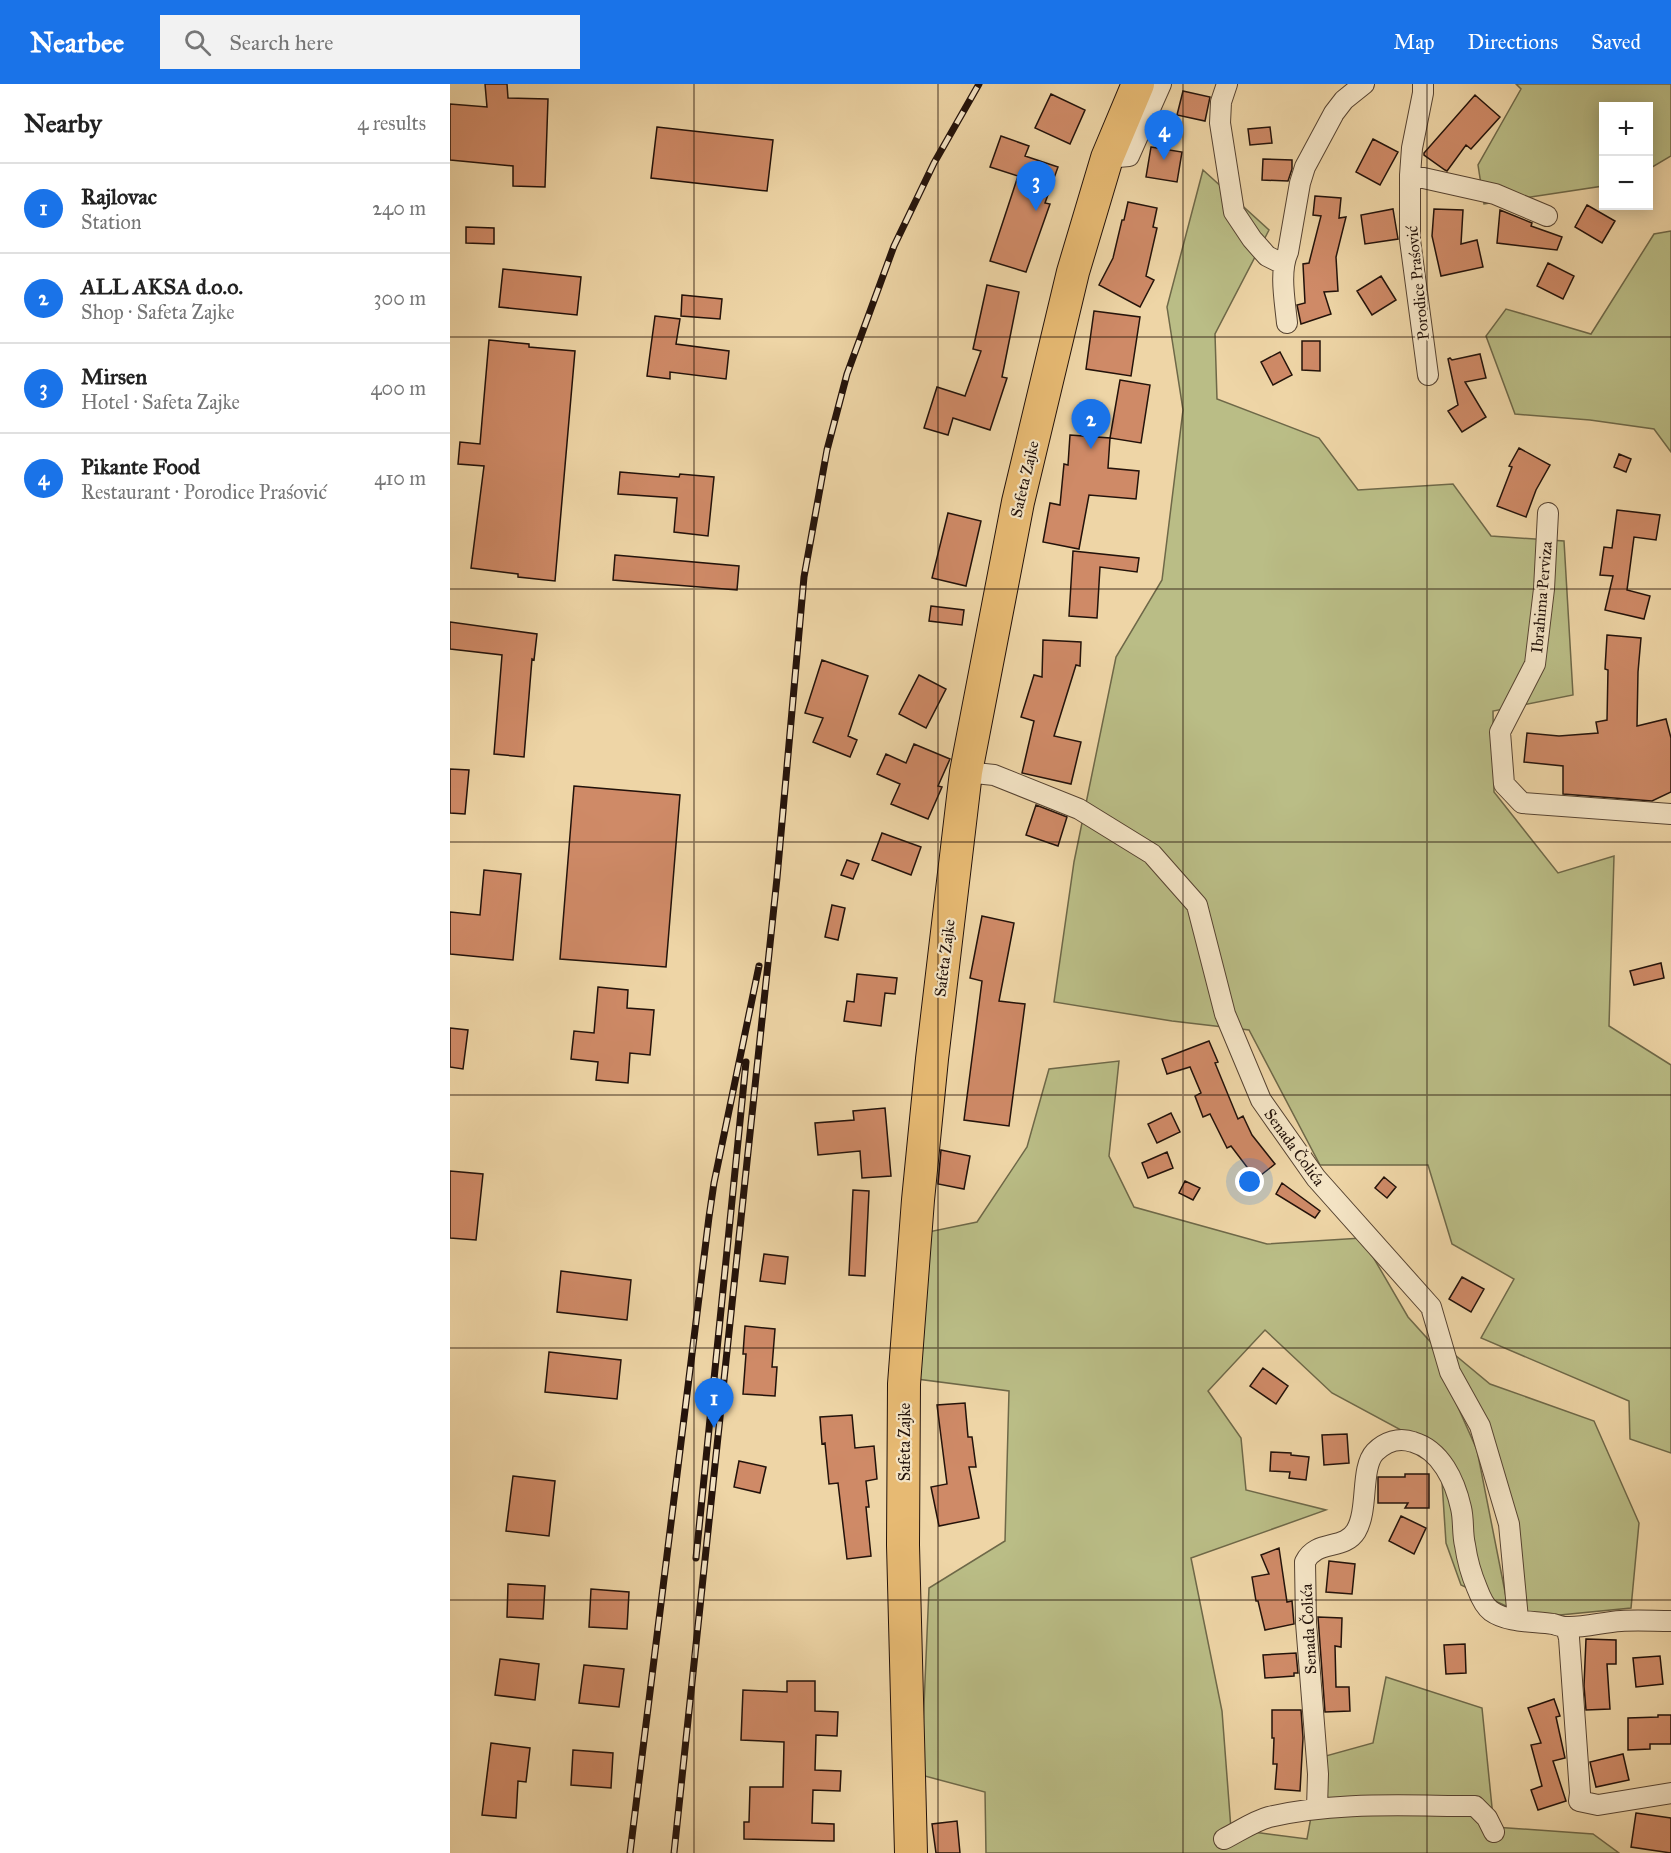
<!DOCTYPE html>
<html lang="en">
<head>
<meta charset="utf-8">
<style>
	body { margin:0; font-family:"IM FELL Great Primer",serif; background:#f2f2f2; color:#222 }
	.controls { position:absolute; right:18px; top:18px; display:grid; overflow:hidden; border-radius:0px; box-shadow:0 3px 15px #0003 }
	.controls button { width:54px; height:54px; display:grid; place-items:center; padding:0; border:0; border-bottom:2px solid #e0e0e0; background:#fff; color:#222; font:30px sans-serif }
	.you { position:absolute; left:800px; top:1098px; width:21px; height:21px; margin:-15px; border:4px solid #fff; border-radius:50%; background:#1a73e8; box-shadow:0 0 0 9px #1a73e833 }
	.badge { display:grid; place-items:center; width:39px; height:39px; border-radius:50%; background:#1a73e8; color:#fff; font-size:20px; font-weight:700 }
	.pin { position:absolute; translate:-50% -50px; filter:drop-shadow(0 2px 3px #0008) }
	.pin::after { content:''; position:absolute; top:32px; width:21px; height:18px; background:inherit; clip-path:polygon(0 0,100% 0,50% 100%) }
	.list { margin:0; padding:0; list-style:none }
	h2 { display:flex; justify-content:space-between; align-items:center; height:78px; margin:0; padding:0 24px; font-size:26px }
	h2 small { font-size:20px; font-weight:400; color:#767676 }
	.list li { display:grid; grid-template-columns:39px 1fr auto; gap:18px; align-items:center; box-sizing:border-box; height:90px; padding:0 24px; border-top:2px solid #e0e0e0 }
	.list b { display:block; font-size:22px; white-space:nowrap }
	.list p { margin:0; font-size:20px; white-space:nowrap; color:#767676 }
	.list em { font-size:20px; font-style:normal; color:#767676 }
	.icon { flex:none; width:33px; height:33px; fill:none; stroke:currentColor; stroke-width:2; stroke-linecap:round; stroke-linejoin:round }
	.map { position:relative; flex:none; width:1221px; height:1769px; overflow:hidden }
	header { display:flex; align-items:center; gap:36px; box-sizing:border-box; height:84px; padding:0 30px; background:#1a73e8; color:#fff }
	header strong { font-size:28px }
	nav { display:flex; gap:33px; margin-inline-start:auto; font-size:21px }
	.search { width:420px; height:54px; background:#f2f2f2; display:flex; align-items:center; gap:15px; box-sizing:border-box; padding:0 21px; border-radius:0px; color:#767676; font-size:22px }
	main { display:flex }
	aside { flex:1; background:#fff }
	.map>svg:first-child { display:block }
	.green { fill:#babd86; stroke:#6e6848; stroke-width:1.5 }
	.building { fill:#cf8a67; stroke:#23120a; stroke-width:1.5 }
	.lines { fill:none; stroke-linecap:round; stroke-linejoin:round }
	.street-casing { stroke:#564331; stroke-width:22 }
	.primary-casing { stroke:#23120a; stroke-width:34 }
	.street { stroke:#f4e4c5; stroke-width:20 }
	.primary { stroke:#e7ba73; stroke-width:32 }
	.rail-casing { stroke:#23120a; stroke-width:7 }
	.rail { stroke:#f4e4c5; stroke-width:4.5; stroke-dasharray:14; stroke-linecap:butt }
	.grid { fill:none; stroke:#23120a; stroke-width:1.5; stroke-opacity:0.55 }
	.labels { text-anchor:middle; stroke-width:4.5; stroke-linejoin:round; paint-order:stroke }
	.street-label { font-size:16px; fill:#23120a; stroke:#f4e4c5 }
</style>
</head>
<body>
<header>
<strong>Nearbee</strong>
<div class="search"><svg class="icon" aria-label="search" viewBox="0 0 24 24"><circle cx="10" cy="10" r="6"/><path d="M15 15l6 6"/></svg>Search here</div>
<nav><a>Map</a><a>Directions</a><a>Saved</a></nav>
</header>
<main>
<aside>
<h2>Nearby<small>4 results</small></h2>
<ul class="list">
<li><span class="badge">1</span><div><b>Rajlovac</b><p>Station</p></div><em>240 m</em></li>
<li><span class="badge">2</span><div><b>ALL AKSA d.o.o.</b><p>Shop · Safeta Zajke</p></div><em>300 m</em></li>
<li><span class="badge">3</span><div><b>Mirsen</b><p>Hotel · Safeta Zajke</p></div><em>400 m</em></li>
<li><span class="badge">4</span><div><b>Pikante Food</b><p>Restaurant · Porodice Praśović</p></div><em>410 m</em></li>
</ul>
</aside>
<div class="map">
<svg width="1221" height="1769" viewBox="0 0 1221 1769">
	<rect width="100%" height="100%" fill="#eed5a6"/>
	<filter id="stains"><feTurbulence type="fractalNoise" baseFrequency=".00333" numOctaves="4"/><feColorMatrix values="0 0 0 0 .2 0 0 0 0 .09 0 0 0 0 .02 0 0 0 .5 -.17"/></filter>
	<radialGradient id="worn" r=".72"><stop offset=".6" stop-color="#630" stop-opacity="0"/><stop offset="1" stop-color="#630" stop-opacity=".3"/></radialGradient>
	<path class="green" d="M1066,0H1221V72L1199,85L1198,22H1154L1153,102L1034,120L1028,81L1071,5Z
		M753,86L819,146L765,250L767,315L869,354L908,406L1003,400L1041,452L1114,457L1123,611L1043,627L1044,708L1108,789L1164,772L1159,942L1221,981V1369L1180,1355L1179,1317L1031,1254L1064,1195L1002,1160L978,1081H870L799,946L722,937L604,918L624,778L666,573L712,496L733,326L717,223Z
		M1221,147V368L1204,345L1140,336L1065,330L1036,252L1056,225L1141,250L1204,150Z
		M669,977L659,1072L684,1123L817,1160L912,1154L958,1233L985,1263L1003,1312L1027,1366L1058,1523L1011,1501L996,1459L990,1367L882,1309L815,1246L758,1307L791,1354L796,1406L876,1426L741,1474L772,1627L781,1745L857,1755L872,1673L923,1659L936,1593L1032,1624L1044,1743L1143,1750L1169,1769H536L535,1708L471,1691L479,1504L555,1457L559,1307L467,1295L478,1148L527,1138L577,1063L599,985Z
		M993,1261L1040,1300L1144,1337L1189,1439L1181,1524L1068,1535L1059,1440Z"/>
	<path class="building" d="M35,0H57L58,14L98,15L95,103L63,102V82L0,76V20L37,23Z
		M733,7L760,13L755,37L727,31Z
		M601,10L635,26L620,60L585,44Z
		M1025,11L1050,33L1021,65L1016,61L997,87L995,86L974,71V69Z
		M207,43L323,56L317,107L201,94Z
		M820,43L822,59L800,61L798,45Z
		M551,52L579,62L575,72L608,83L595,119L600,120L576,188L540,177L568,92L540,83Z
		M923,55L948,68L930,101L906,88Z
		M701,63L732,68L727,98L696,93Z
		M813,75L842,76V85L838,97L812,96Z
		M865,112L891,114L889,134L896,133L886,173L888,207L874,208L881,230L851,240L847,221L855,219L853,180L859,179L871,132L863,131Z
		M678,118L707,124L703,143L707,144L696,192L704,196L690,223L649,201L663,174L672,136H674Z
		M1137,121L1165,137L1152,159L1125,143Z
		M943,125L948,155L915,160L911,131Z
		M984,125L1013,126L1011,160L1027,156L1033,183L991,192L982,152Z
		M1050,126L1082,139L1081,142L1112,153L1107,166L1047,159Z
		M16,143L44,144V160L16,159Z
		M1098,179L1124,192L1113,215L1087,202Z
		M53,185L131,193L127,231L49,223Z
		M931,192L946,216L922,231L907,207Z
		M537,201L569,208L552,293L557,294L540,346L503,334L498,351L474,344L487,303L515,312L531,267L523,265Z
		M232,211L272,215L270,235L231,232Z
		M644,227L690,233L681,292L636,285Z
		M205,232L230,235L226,260L279,267L276,295L220,288V295L197,292Z
		M39,256L79,260V263L125,267L105,497L68,493V490L21,484L34,382L8,380L10,358L30,360Z
		M852,257H870V287L852,286Z
		M830,268L842,291L823,301L811,278Z
		M1030,270L1036,294L1015,298L1036,333L1012,348L998,327L1008,321L998,275L1000,274L1002,276Z
		M670,296L700,301L691,359L660,354Z
		M620,351L660,354L658,384L689,387L686,415L639,411L629,465L593,458L600,419L610,421L614,380L618,381Z
		M1069,364L1100,381L1086,406L1076,433L1047,422L1062,383L1059,382Z
		M1169,370L1181,375L1176,388L1164,383Z
		M170,388L229,393L230,390L264,393L258,452L224,448L227,414L168,410Z
		M1167,426L1210,431L1206,456L1184,453L1177,506L1200,512L1194,535L1155,526L1163,492L1150,491L1154,463L1162,464Z
		M498,429L531,437L516,502L482,494Z
		M623,467L689,474L687,488L650,483L647,534L619,532Z
		M165,471L289,482L287,506L163,496Z
		M481,522L514,526L512,541L479,537Z
		M0,538L87,550L84,576L82,575L74,673L44,670L52,571L0,565Z
		M1157,551L1191,554L1188,588L1187,642L1216,635L1221,654V708L1202,717L1113,710V682L1074,678L1077,649L1109,652L1148,649L1146,638L1157,636L1158,586L1155,585Z
		M593,556L631,558L630,582L626,581L604,652L631,658L621,700L572,689L584,637L571,633L584,591L592,593Z
		M372,576L418,592L398,652L407,656L400,673L363,658L373,634L355,629Z
		M469,591L496,605L476,644L449,630Z
		M464,660L500,675L488,702L492,703L478,735L441,720L450,700L427,690L436,670L456,679Z
		M0,685L19,686L15,730L0,729Z
		M124,702L230,711L216,883L110,875Z
		M586,721L617,733L608,762L576,751Z
		M432,749L471,763L461,791L422,776Z
		M397,776L409,780L403,795L391,791Z
		M34,786L71,790L63,876L0,870V828L30,831Z
		M382,821L395,824L388,856L375,853Z
		M532,832L564,839L549,917L575,920L559,1042L514,1036L532,897L520,894Z
		M1211,879L1214,894L1184,901L1180,887Z
		M407,890L447,894L445,910L435,909L431,942L394,937L397,917L404,918Z
		M148,903L178,906L177,924L204,926L200,971L180,969L178,999L146,996L148,978L121,975L124,947L144,949Z
		M0,944L18,946L13,985L0,983Z
		M759,957L768,978L765,979L788,1035L793,1032L802,1051L825,1080L806,1095L781,1062L777,1064L760,1030L753,1033L745,1012L751,1009L740,983L717,990L712,975Z
		M435,1024L441,1092L412,1094L410,1067L368,1071L365,1039L404,1036L403,1027Z
		M721,1029L730,1048L707,1059L698,1040Z
		M491,1066L520,1072L514,1105L488,1100Z
		M717,1068L723,1084L698,1094L692,1079Z
		M0,1087L33,1090L26,1156L0,1154Z
		M934,1093L946,1103L937,1114L925,1104Z
		M735,1097L750,1104L743,1116L729,1109Z
		M832,1099L870,1127L865,1134L826,1110Z
		M403,1106L419,1107L415,1192L399,1191Z
		M314,1170L338,1173L335,1200L310,1197Z
		M111,1187L181,1196L177,1236L107,1228Z
		M1012,1193L1034,1205L1021,1228L999,1215Z
		M295,1242L325,1245L322,1283H327L325,1312L293,1310L296,1270H293Z
		M99,1268L171,1276L167,1315L95,1308Z
		M813,1284L838,1302L826,1320L800,1302Z
		M515,1319L518,1353H522L526,1383H519L529,1434L489,1442L481,1403L497,1400L487,1321Z
		M402,1331L405,1364L424,1362L427,1395L416,1397L419,1423H416L421,1472L397,1475L388,1399L379,1400L375,1359L372,1360L370,1333Z
		M897,1350L899,1379L874,1381L872,1351Z
		M821,1368L841,1369V1371L859,1373L856,1396L839,1394L840,1388L820,1387Z
		M289,1377L316,1383L310,1409L284,1403Z
		M955,1390H979V1424H955L958,1419H928V1393H955Z
		M63,1392L105,1397L99,1452L56,1447Z
		M951,1432L976,1444L964,1470L939,1457Z
		M829,1464L837,1518L842,1517L844,1540L815,1546L808,1517H806L802,1493L819,1490L811,1471Z
		M879,1477L905,1480L902,1510L876,1508Z
		M58,1500L95,1502L93,1535L57,1533Z
		M141,1505L179,1508L177,1545L139,1543Z
		M868,1533L892,1534L891,1563L885,1562L886,1603H899L900,1627L875,1628Z
		M1136,1555L1166,1556V1580H1157L1160,1625L1136,1626L1134,1602Z
		M1015,1560L1016,1589L996,1590L994,1561Z
		M846,1569L848,1589H844V1592L815,1594L813,1571Z
		M1210,1572L1213,1600L1186,1603L1183,1574Z
		M50,1575L89,1580L85,1616L45,1611Z
		M134,1581L174,1585L169,1623L129,1619Z
		M337,1597H365V1627L388,1628L387,1652L366,1651L365,1686L391,1687L390,1707L363,1706L362,1739L384,1740V1757L294,1755V1738H299L300,1703H333L334,1658L291,1656L293,1606L337,1608Z
		M1104,1615L1110,1632L1106,1633L1115,1674L1103,1677L1116,1717L1088,1726L1081,1706L1092,1702L1081,1661L1091,1659L1078,1624Z
		M822,1626H851L853,1654L850,1707L825,1705L827,1680H823L824,1654H822Z
		M1208,1631H1221V1660H1200V1665L1178,1666V1634L1208,1633Z
		M41,1659L80,1664L76,1698L68,1697L66,1734L32,1731Z
		M123,1666L163,1669L161,1704L121,1701Z
		M1173,1670L1179,1696L1146,1703L1140,1678Z
		M1186,1729L1221,1734V1769L1181,1763Z
		M507,1737L510,1769H486L482,1740Z"/>
	<g class="lines">
		<defs>
			<path id="street" d="M777,0L771,18L770,39L784,128L802,155L817,172L827,177L835,176
				M973,0V9L962,64L960,91V156L978,291
				M657,74L679,72L711,0
				M960,91L1045,110L1097,132
				M837,239C835,217 829,188 838,168L850,99L855,83L884,29L894,16L914,0
				M1098,429L1094,505L1085,580L1050,648L1054,700L1072,719L1221,730
				M516,688L544,691L629,725L702,770L747,821L775,930L811,1016L866,1094L981,1223L1000,1288L1030,1342L1059,1440L1068,1535
				M1116,1543L1119,1554L1130,1709L1129,1717L1148,1721L1221,1709
				M867,1724L868,1690L856,1539L855,1478C866,1455 894,1467 906,1447C919,1425 910,1384 925,1368C935,1358 949,1353 963,1358C991,1366 1005,1397 1011,1424C1014,1436 1012,1449 1015,1461C1017,1475 1021,1490 1027,1504C1030,1512 1034,1522 1041,1527C1058,1539 1084,1537 1103,1540C1107,1541 1112,1543 1116,1543C1134,1544 1153,1538 1171,1537C1187,1536 1204,1537 1221,1537
				M774,1755C788,1748 804,1737 819,1733C886,1717 957,1722 1025,1722L1037,1734L1044,1748"/>
			<path id="primary" d="M461,1769L453,1461L454,1300L468,1116L482,975L516,688L568,418L623,188L657,74L688,0"/>
		</defs>
		<use href="#street" class="street-casing"/>
		<use href="#primary" class="primary-casing"/>
		<use href="#street" class="street"/>
		<use href="#primary" class="primary"/>
		<defs>
			<path id="rail" d="M246,1474L296,978
				M180,1769L259,1133L264,1099L309,882
				M224,1769L327,794L354,493L377,366L397,290L444,162L484,79L529,0"/>
		</defs>
		<use href="#rail" class="rail-casing"/>
		<use href="#rail" class="rail"/>
	</g>
	<path class="grid" d="M244,0V1769M488,0V1769M733,0V1769M977,0V1769M0,253H1221M0,505H1221M0,758H1221M0,1011H1221M0,1264H1221M0,1516H1221"/>
	<g class="labels">
		<g class="street-label">
			<text transform="translate(967 199) rotate(-96)" y="6">Porodice Praśović</text>
			<text transform="translate(574 395) rotate(-77)" y="6">Safeta Zajke</text>
			<text transform="translate(1091 513) rotate(-85)" y="6">Ibrahima Perviza</text>
			<text transform="translate(494 874) rotate(-83)" y="6">Safeta Zajke</text>
			<text transform="translate(845 1063) rotate(54)" y="6">Senada Čolića</text>
			<text transform="translate(454 1358) rotate(-90)" y="6">Safeta Zajke</text>
			<text transform="translate(858 1545) rotate(-93)" y="6">Senada Čolića</text>
		</g>
	</g>
	<rect width="100%" height="100%" filter="url(#stains)"/>
	<rect width="100%" height="100%" fill="url(#worn)"/>
</svg>
<div class="controls">
<button>+</button>
<button>−</button>
</div>
<div class="you"></div>
<div class="pin badge" style="left:264px;top:1344px">1</div>
<div class="pin badge" style="left:641px;top:365px">2</div>
<div class="pin badge" style="left:586px;top:127px">3</div>
<div class="pin badge" style="left:714px;top:76px">4</div>
</div>
</main>
</body>
</html>
